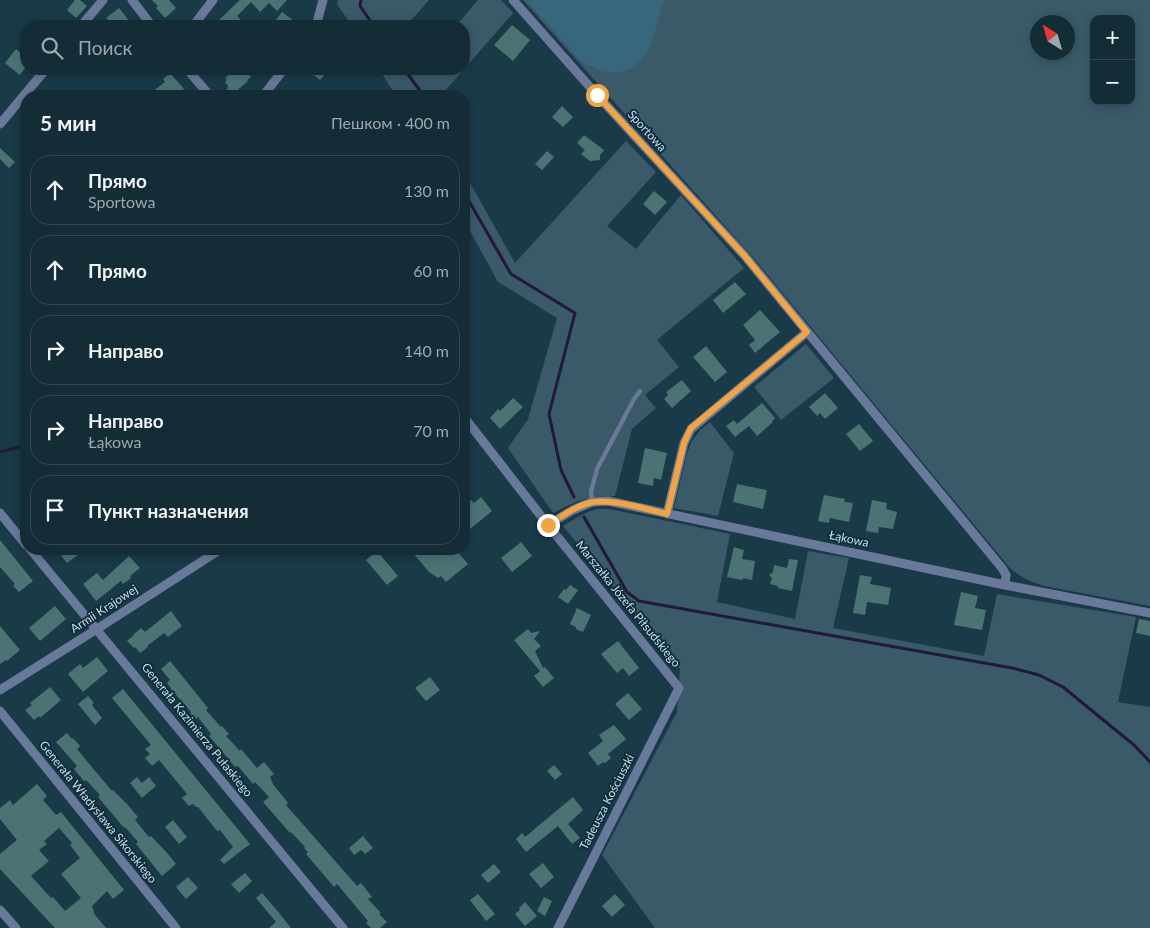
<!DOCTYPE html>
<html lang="ru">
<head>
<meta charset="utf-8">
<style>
	body { margin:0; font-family:Lato,sans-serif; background:#1d343e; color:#f1f3f6 }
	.controls { position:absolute; right:15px; top:15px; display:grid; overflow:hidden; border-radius:10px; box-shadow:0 2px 8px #0003 }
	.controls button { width:45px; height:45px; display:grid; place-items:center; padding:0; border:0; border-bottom:1px solid #334851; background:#142c36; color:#f1f3f6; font:25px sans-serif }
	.compass { position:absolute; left:1030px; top:15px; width:45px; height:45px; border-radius:50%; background:#142c36; box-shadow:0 2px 8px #0003; rotate:323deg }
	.stop { position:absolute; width:15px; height:15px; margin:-11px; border:4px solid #f3a442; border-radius:50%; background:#fff }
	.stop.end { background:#f3a442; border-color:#fff; box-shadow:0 1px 5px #0008 }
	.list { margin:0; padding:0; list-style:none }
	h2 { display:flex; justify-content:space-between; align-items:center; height:65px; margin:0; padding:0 20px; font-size:21px }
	h2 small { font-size:16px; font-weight:400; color:#9da7ad }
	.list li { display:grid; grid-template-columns:32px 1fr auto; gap:15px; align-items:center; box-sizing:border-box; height:70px; margin:0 10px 10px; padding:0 10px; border:1px solid #334851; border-radius:20px }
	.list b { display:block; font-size:19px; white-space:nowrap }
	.list p { margin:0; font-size:16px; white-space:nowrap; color:#9da7ad }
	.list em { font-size:16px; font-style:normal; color:#9da7ad }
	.icon { flex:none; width:28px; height:28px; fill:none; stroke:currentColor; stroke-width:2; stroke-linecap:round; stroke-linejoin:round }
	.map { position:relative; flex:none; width:1150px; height:928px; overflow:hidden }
	.search { position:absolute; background:#142c36; box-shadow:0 2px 8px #0003; left:20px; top:20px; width:450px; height:55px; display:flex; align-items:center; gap:12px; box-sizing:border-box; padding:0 18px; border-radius:20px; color:#9da7ad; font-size:19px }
	.panel { position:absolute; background:#142c36; box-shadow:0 2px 8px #0003; left:20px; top:90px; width:450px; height:465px; border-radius:20px }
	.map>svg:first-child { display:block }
	.green { fill:#3a5969; fill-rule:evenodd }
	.forest { fill:#38667c }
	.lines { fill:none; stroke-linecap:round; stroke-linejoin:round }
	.stream { stroke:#221839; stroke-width:3 }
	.building { fill:#4b7374; fill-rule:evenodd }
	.lane { stroke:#68799a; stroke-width:4.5 }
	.street { stroke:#68799a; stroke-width:9 }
	.route { stroke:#f3a442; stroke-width:6 }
	.labels { text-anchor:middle; stroke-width:4; stroke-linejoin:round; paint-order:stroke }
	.street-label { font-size:12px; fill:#cbdce5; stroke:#0f2f3e }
</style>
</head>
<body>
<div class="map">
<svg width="1150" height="928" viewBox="0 0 1150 928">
	<rect width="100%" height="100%" fill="#1a3a48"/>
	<path class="green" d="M338,0H429L406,26H352L337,4Z
		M478,0H501L513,13L445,91L446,96H396L379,69H464V26H456Z
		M523,0H1150V606L1044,586C1029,581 1020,577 1009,567L757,262ZM1094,19H1131V101H1094ZM1038,22H1068V52H1038Z
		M626,141L656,172L607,226L636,249L681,195L744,268L657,340L679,367L645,395L656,408L632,429L615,496C589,496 575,501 553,513L508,448L528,419L557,318L498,282L464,220V169L465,174L515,263Z
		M806,344L834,378L781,420L754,387Z
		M710,422L734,453L718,516L674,508L687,453L692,441L700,430Z
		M597,509H610L730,534L717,602L795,619L808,551L849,558L833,628L984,656L997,594L1136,617L1118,702L1150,707V928H655L602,855L677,712L680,669L563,526C574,519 584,513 597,509Z"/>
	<path class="forest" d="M526,0H664C658,16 656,33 649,48C634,79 605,78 580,60Z"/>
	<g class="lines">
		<path class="stream" d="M361,0L360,6L374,26
			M404,69L424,96
			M464,189L466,196L511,274L575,313L549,414L561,470L574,497
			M0,452L26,445
			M584,517L627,592L639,601L1012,668L1039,675L1063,687L1134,745L1150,762"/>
	</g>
	<path class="building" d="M75,0H80L87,6L76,18L67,10Z
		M152,0H169L176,8L165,18L156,8L158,6Z
		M240,0H287L277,11L269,3L260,12L251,2L237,16L241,20L235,26H224L219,20Z
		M119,8L130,22L123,26H113L106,18Z
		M282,12L301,26H277L280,23L276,20Z
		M512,25L530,40L513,61L494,45Z
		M26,47V67L20,75L5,63L16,49L21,53Z
		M236,69H238L241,73L245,69L251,77L247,80L248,81L234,93L226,92L228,86L225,82L227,80L225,78Z
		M306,69H329L320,80Z
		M170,73L184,89L175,96H147L165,82L163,79Z
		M562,106L573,117L563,127L552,117Z
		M584,135L604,150L600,155V160L590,161L581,154L585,150L577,143Z
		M0,148L15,162L9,168L0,159Z
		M547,151L554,157L542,170L535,164Z
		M654,191L667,202L655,215L643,204Z
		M735,282L746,294L723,313L713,300Z
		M760,310L780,332L755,353L749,345L755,340L743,325Z
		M706,346L727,372L715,382L693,357Z
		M682,380L691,391L672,408L664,399L668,395L666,392Z
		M825,393L838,408L825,419L820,413L817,416L809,407Z
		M513,398L523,407L500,429L490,418L498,409L500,411Z
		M762,403L775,418L772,421L773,422L757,436L749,426L735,437L726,426L734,420L737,424Z
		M859,424L873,441L860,451L846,434Z
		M645,448L667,453L661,480L654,478L653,486L638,483Z
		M737,484L767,490L763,509L733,502Z
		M824,495L845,499L844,502L853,503L849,522L830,518L829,523L818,521Z
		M481,497L492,511L464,534V506L471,500L474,503Z
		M872,500L887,503L886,509L897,512L893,529L879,527L878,533L866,531Z
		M0,540L33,581L19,592L13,586L15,584L0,567Z
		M521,542L532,556L512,572L501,558Z
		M734,547L744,550L742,559L755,561L752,580L743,578L742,580L727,577Z
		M56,549H86L67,563Z
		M418,549H455L468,564L446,582L441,576L438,578L429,572L413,553Z
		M377,551L398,576L387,585L366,560Z
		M129,556L140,568L130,576L131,578L123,584L121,581L96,601L83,584L97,573L103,580Z
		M789,559L798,560L792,591L778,588V586L770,584L772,578L769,575L773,572L774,565L787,568Z
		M860,575L872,577L870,584L891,588L888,605L867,602L865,615L853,613Z
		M570,585L578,590L568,604L558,597L564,589L566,590Z
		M961,592L978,596L975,608L986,610L982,630L954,625Z
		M55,606L66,619L40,641L29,628Z
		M577,608L591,615L583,632L576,629V627L570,624Z
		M171,611L182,626L168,637L164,633L147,646L148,647L140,653L135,647L134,648L127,641L134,635V634L141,628L145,632Z
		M1139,619L1150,621V636L1136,633Z
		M0,626L20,650L7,661L6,660L0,664Z
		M528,629L531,633L540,631L534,639L541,646L535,651L543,668L545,667L554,678L543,687L534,676L540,671L514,640Z
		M618,641L639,668L629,676L623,668L617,673L601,654Z
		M97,657L108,671L83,692L68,674L80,664L83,668Z
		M170,661L208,708L206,710L221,727L222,726L229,734L226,736L240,751L241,749L257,768L264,762L274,774L270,777L273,784L288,803L286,805L357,886L361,883L372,897L368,899L381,913L379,914L387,922L380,928H371L366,923L368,921L337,884L334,887L306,854L308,852L304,848L305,847L291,832L290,833L263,802L269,797L255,782L253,784L238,766L235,767L216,744L209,736L211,734L198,717L196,719L190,713L191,712L171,689V688L167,683L170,680L161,669Z
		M430,677L440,690L426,701L415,688Z
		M50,687L61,700L40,718L39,716L34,720L25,710L32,705L30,703Z
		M123,689L250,844L224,864L220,860L233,847L220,830L217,831L198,807H196L193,804L189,806L182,798L187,794L159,760L152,766L145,758L150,754L145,749L151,745L112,698Z
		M628,693L642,709L629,720L615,704Z
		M88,696L94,703L92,705L102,718L95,725L78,704Z
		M614,725L626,739L608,754L611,758L605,763L603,762L598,766L588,753L603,741L599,735Z
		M67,733L72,739L73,738L80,746L77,749L96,772L112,791L113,790L127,804L138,817L135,820L149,837L151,836L168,854L176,864L162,876L136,844L138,842L125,827L124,828L98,797L100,795L86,780L84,781L74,769L77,766L56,742Z
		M554,765L562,774L555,780L547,771Z
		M137,777L142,783L149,777L156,786L142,798L130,783Z
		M37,784L47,796L43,800L56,815L61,812L124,890L113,899L107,891L92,906L95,915L106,928H55L0,869V854L17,840L0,819V808L10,800L13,805ZM59,828L72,843L70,845L80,858L61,874L81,898L65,911L53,897L51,898L31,876L49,861L39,850L47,844L44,841Z
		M573,797L583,810L568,824L580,838L572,844L558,826L526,852L516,839L522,833L525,837Z
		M173,820L187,837L179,844L165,827Z
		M363,836L373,848L365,854L361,850L354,855L349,848Z
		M543,863L554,877L541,888L529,874Z
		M494,864L501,872L488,883L481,875Z
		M245,873L252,881L239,893L231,884Z
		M188,877L198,888L186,899L176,887Z
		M262,893L280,914L291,928H269L276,922L256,898Z
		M478,894L495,914L486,921L470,900Z
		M615,894L625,905L612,917L602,906Z
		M544,897L552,901L545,916L537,911Z
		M525,902L537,916L525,926L515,914L520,910L519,908Z"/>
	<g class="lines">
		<path class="lane" d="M592,502L591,492L597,469L634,399L640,391"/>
		<path class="street" d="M132,0L152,26
			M513,0L597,95L744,255L1002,568L1006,575L1005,585
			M81,26L103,0
			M193,26L213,0
			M316,26L323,0
			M187,69L210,96
			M263,96L284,69
			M0,124L46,69
			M464,417L548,525L679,688L558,928
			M0,513L26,545
			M667,514L684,443L691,429L807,332
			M548,525L573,510L592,502L608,501L1005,585L1150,613
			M30,549L343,928
			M0,690L97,629L221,549
			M0,711L176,928
			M0,910L16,928"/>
	</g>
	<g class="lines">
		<path class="route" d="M548,525C562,516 577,505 593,502C613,499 646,509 667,514L684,443L691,428L807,332L744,255L597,95"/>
	</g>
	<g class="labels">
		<g class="street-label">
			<text transform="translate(647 131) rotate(48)" y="4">Sportowa</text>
			<text transform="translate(849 539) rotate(12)" y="4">Łąkowa</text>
			<text transform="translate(628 604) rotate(51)" y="4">Marszałka Józefa Piłsudskiego</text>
			<text transform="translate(104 609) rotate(-33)" y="4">Armii Krajowej</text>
			<text transform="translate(197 730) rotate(51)" y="4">Generała Kazimierza Pułaskiego</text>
			<text transform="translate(607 802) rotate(-63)" y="4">Tadeusza Kościuszki</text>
			<text transform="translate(98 812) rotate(51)" y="4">Generała Władysława Sikorskiego</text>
		</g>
	</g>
</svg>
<div class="controls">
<button>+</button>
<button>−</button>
</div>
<svg class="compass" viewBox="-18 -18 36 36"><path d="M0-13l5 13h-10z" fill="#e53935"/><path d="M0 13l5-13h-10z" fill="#9da7ad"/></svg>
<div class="stop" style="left:597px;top:95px"></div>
<div class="stop end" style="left:548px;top:525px"></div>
<div class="search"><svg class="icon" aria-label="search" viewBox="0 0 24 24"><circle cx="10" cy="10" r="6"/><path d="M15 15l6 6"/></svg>Поиск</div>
<section class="panel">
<h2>5 мин<small>Пешком · 400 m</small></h2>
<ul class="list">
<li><svg class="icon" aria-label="ahead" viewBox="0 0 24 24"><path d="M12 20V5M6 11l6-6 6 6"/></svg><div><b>Прямо</b><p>Sportowa</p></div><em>130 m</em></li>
<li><svg class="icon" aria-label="ahead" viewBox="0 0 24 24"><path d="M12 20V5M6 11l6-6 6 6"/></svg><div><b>Прямо</b></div><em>60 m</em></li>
<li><svg class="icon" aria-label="right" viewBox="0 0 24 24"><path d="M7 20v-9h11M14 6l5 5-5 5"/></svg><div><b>Направо</b></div><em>140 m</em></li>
<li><svg class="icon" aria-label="right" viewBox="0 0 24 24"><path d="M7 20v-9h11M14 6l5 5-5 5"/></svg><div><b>Направо</b><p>Łąkowa</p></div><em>70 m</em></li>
<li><svg class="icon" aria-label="arrive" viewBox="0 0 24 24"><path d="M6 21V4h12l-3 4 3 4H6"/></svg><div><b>Пункт назначения</b></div></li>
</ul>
</section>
</div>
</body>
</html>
